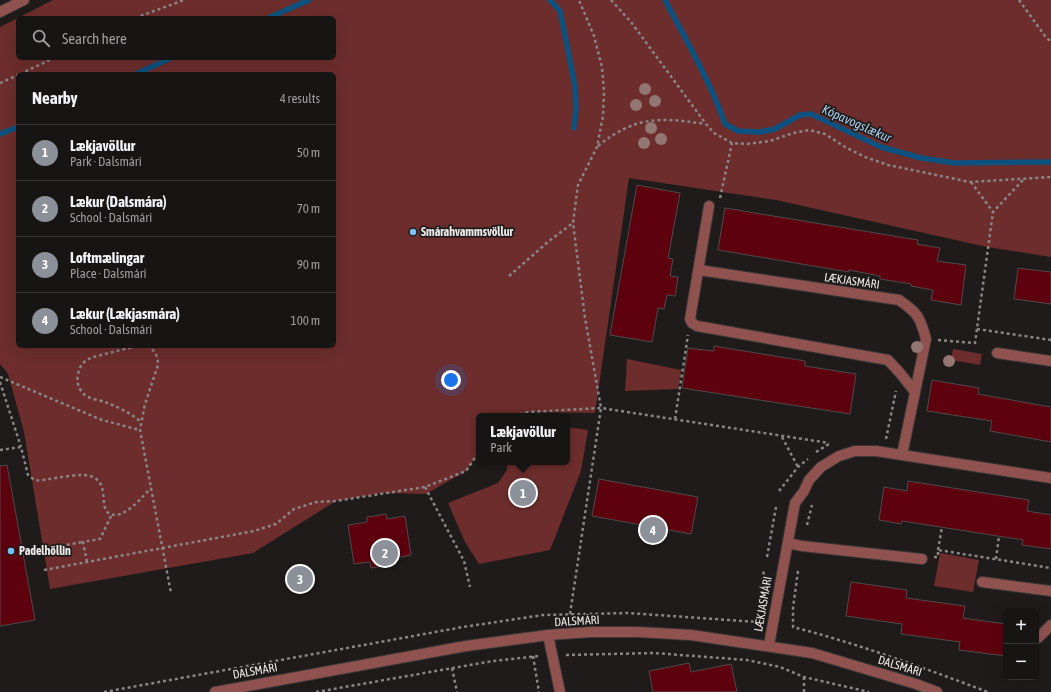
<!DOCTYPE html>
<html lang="en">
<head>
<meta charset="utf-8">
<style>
	body { margin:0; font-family:"Asap Condensed",sans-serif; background:#201d1d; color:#f1f3f6 }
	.controls { position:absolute; right:12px; bottom:12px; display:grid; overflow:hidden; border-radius:6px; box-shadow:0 4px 16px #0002 }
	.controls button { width:36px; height:36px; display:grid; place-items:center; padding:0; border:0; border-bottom:1px solid #363334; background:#171414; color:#f1f3f6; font:20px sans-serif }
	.you { position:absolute; left:451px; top:380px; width:14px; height:14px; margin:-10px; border:3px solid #fff; border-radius:50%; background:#1a73e8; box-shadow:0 0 0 6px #1a73e833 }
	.badge { display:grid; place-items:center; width:26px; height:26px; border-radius:50%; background:#8c9099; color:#fff; font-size:13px; font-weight:700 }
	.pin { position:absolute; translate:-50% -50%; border:2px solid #fff; box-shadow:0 1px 4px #0006 }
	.popup { position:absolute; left:476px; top:413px; width:94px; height:52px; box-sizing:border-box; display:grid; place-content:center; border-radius:6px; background:#171414; filter:drop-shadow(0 1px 3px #0005); font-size:13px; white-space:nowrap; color:#9e9ea0 }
	.popup b { font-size:15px; color:#f1f3f6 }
	.popup::after { content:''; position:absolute; left:50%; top:100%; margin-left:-8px; border:8px solid transparent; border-top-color:#171414 }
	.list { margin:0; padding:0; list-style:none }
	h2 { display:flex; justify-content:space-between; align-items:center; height:52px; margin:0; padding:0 16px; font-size:17px }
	h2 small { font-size:13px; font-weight:400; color:#9e9ea0 }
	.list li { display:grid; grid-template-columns:26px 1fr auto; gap:12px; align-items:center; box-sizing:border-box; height:56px; padding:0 16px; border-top:1px solid #363334 }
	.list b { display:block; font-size:15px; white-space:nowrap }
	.list p { margin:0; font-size:13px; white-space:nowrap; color:#9e9ea0 }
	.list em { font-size:13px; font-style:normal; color:#9e9ea0 }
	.icon { flex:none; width:22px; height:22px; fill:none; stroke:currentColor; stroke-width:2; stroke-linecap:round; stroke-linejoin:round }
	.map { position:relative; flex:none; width:1051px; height:692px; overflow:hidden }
	.search { position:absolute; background:#171414; box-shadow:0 4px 16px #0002; left:16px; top:16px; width:320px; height:44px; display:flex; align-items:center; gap:10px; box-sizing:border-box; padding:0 14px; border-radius:6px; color:#9e9ea0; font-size:15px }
	.panel { position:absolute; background:#171414; box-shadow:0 4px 16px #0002; left:16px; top:72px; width:320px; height:276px; border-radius:6px }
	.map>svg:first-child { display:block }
	.green { fill:#6c2d2c; fill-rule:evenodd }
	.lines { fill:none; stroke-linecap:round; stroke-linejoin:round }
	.stream { stroke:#0d517e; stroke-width:5.5 }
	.building { fill:#5e010e; stroke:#4f4a4a }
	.minor-casing { stroke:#3c3837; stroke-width:12 }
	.path { stroke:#8a8686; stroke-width:2.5; stroke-dasharray:3 3; stroke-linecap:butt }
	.minor { stroke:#8f524f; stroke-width:10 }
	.tree { fill:#937572 }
	.poi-dot { fill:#79bff8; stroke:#1f1b1a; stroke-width:1.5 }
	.labels { text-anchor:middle; stroke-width:3.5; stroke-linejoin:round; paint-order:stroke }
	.poi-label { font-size:12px; font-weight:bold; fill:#ebe8e8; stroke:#1f1b1a; text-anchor:start }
	.street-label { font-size:12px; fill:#ebe8e8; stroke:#1f1b1a }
	.water-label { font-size:13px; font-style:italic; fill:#a9cfef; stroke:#1f1b1a }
</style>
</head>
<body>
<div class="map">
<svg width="1051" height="692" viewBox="0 0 1051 692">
	<rect width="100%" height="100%" fill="#1f1b1a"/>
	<path class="green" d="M53,0H1051V257L987,247L776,200L629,178L595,413L529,412L523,416H479V452L466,471L426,494L383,493L336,501L253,553L50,589L24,432L8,374L0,364V27ZM18,18H334V58H18ZM18,74H334V346H18Z
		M953,349L982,354L980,365L951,360Z
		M627,359L681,370L678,389L625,391Z
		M567,427L588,430L581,471L550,550L479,564L465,542L448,503L498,483L507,470V462H567Z
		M940,553L979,560L973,592L934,586Z"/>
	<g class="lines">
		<path class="stream" d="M550,0L560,11L567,45L575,87L576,109L574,128
			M665,0C686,40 710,81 725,124L738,131L760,132L775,129L800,115L811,114L881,147L921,158L955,163L1051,162
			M268,18L309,0
			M136,74L171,58
			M0,134L18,127"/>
	</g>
	<path class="building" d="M637,185L680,193L668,258L673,259L670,276L678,277L675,296L667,295L664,309L658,308L652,342L610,335Z
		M725,208L918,240L917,244L940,248L937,261L966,265L961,305L931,300L933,290L911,286V284L880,279V276L849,270V272L718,250Z
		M1018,268L1051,272V304L1014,299Z
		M714,346L805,361V366L856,374L850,414L682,388L688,348L714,351Z
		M932,380L979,388L978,394L1051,407V442L990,431L992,421L927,411Z
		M7,465L35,620L0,626V466Z
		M599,479L698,497L691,534L592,516Z
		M908,481L1029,500L1027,511L1051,515V549L1022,545L1023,540L902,521L901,524L879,520L884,487L907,491Z
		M386,514L387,519L405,516L411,555L396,558V564L371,568L370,562L354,564L348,525L367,522V517Z
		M851,582L907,590L906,598L965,606L963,618L1006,624V656L959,650L960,642L901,634L902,624L846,616Z
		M689,663L691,672L731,664L737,692H653L649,671Z"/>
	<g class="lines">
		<defs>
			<path id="minor" d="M0,12L24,0
				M709,206L690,319L692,323L697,326L888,360L900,373L915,392
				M699,270L899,300C918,313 920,317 926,339L902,455
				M997,353L1051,361
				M788,543L802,546L922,559
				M982,582L1051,591
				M548,635L560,692
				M1038,638L1051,625
				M769,645L795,503L804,491L809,480L821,467L839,456L855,451H876L1051,478
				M215,692L466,646L548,635L591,632H638L691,635L812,653L916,684L937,692"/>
		</defs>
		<use href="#minor" class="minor-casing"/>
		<path class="path" d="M611,0L631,22L706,124L714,133L732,143L747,144L770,141L793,133L809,130L825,134L845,147L865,157L888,165L970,182L1051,177
			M1019,0L1045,36L1051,42
			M135,18L184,0
			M20,74L54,58
			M0,83L18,75
			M598,146C635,116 660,117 705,124
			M971,182L993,212
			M720,198L732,143
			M509,276L549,241L573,223
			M977,329L1051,340
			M938,340L975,343L993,212L1024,179
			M137,346L93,357C85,360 79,365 78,375C76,382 79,390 85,395C90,399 99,400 105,402C118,407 131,413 141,422
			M147,346C155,350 158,356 158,365L145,404L140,430L171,593
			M0,377L102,420L140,430
			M0,382L21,447
			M514,416L528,412L601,408L829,443
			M675,419L688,335
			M782,437L798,467
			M886,439L896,391
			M0,450L21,447L28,475C30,477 33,479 36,480C39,481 44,480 48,479C60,478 83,472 93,477C112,486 95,514 115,515C128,515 143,496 151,488
			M816,452L829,444
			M425,487L464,561L470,587
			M779,491L798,467L808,459
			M807,525L812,505
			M49,548L83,542
			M938,550L942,527
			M767,557L776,507
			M934,557H938V550L1051,568
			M996,559L999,536
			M87,562L83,542L100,539L112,514
			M44,570L254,531L276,524L294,509L316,502L336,501L425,487L466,471L479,452
			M798,571L793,608V627C859,644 924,668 988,692
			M570,614L601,408L585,318L573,223L578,185L597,147L603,116L604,92L602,67L594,36L579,0
			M566,655L654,653L747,660L780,667L804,677L869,692
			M533,656L539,692
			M452,668L457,692
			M104,692L463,627L543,615L628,613L757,622L764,570
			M316,692L493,661L539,656
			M804,692V677"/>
		<use href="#minor" class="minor"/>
	</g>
	<g class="tree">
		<circle cx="645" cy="89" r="6"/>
		<circle cx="655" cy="101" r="6"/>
		<circle cx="636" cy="105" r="6"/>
		<circle cx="651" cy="128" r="6"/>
		<circle cx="661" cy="139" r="6"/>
		<circle cx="644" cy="143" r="6"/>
		<circle cx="917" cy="347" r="6"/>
		<circle cx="949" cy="361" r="6"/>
	</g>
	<g class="poi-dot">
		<circle cx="413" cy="232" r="4"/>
		<circle cx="11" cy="551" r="4"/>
	</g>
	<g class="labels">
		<g class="poi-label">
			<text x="421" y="236">Smárahvammsvöllur</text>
			<text x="19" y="555">Padelhöllin</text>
		</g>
		<g class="street-label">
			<text transform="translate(852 281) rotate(8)" y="4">LÆKJASMÁRI</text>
			<text transform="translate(763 604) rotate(-80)" y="4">LÆKJASMÁRI</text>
			<text transform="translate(577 621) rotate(-3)" y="4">DALSMÁRI</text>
			<text transform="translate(900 666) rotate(17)" y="4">DALSMÁRI</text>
			<text transform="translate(255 671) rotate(-10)" y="4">DALSMÁRI</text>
		</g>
		<g class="water-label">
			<text transform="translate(857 123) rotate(24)" y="5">Kópavogslækur</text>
		</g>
	</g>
</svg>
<div class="controls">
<button>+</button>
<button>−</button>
</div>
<div class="you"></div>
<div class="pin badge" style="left:523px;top:493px">1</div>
<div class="popup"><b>Lækjavöllur</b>Park</div>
<div class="pin badge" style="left:385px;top:553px">2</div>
<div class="pin badge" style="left:300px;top:579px">3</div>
<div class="pin badge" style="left:653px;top:530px">4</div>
<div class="search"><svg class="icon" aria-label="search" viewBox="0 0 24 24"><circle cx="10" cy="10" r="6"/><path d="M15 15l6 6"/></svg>Search here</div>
<section class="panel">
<h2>Nearby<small>4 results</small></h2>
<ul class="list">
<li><span class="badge">1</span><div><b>Lækjavöllur</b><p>Park · Dalsmári</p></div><em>50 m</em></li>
<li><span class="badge">2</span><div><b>Lækur (Dalsmára)</b><p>School · Dalsmári</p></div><em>70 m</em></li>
<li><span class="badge">3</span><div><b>Loftmælingar</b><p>Place · Dalsmári</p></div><em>90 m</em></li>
<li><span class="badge">4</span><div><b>Lækur (Lækjasmára)</b><p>School · Dalsmári</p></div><em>100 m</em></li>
</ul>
</section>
</div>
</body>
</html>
